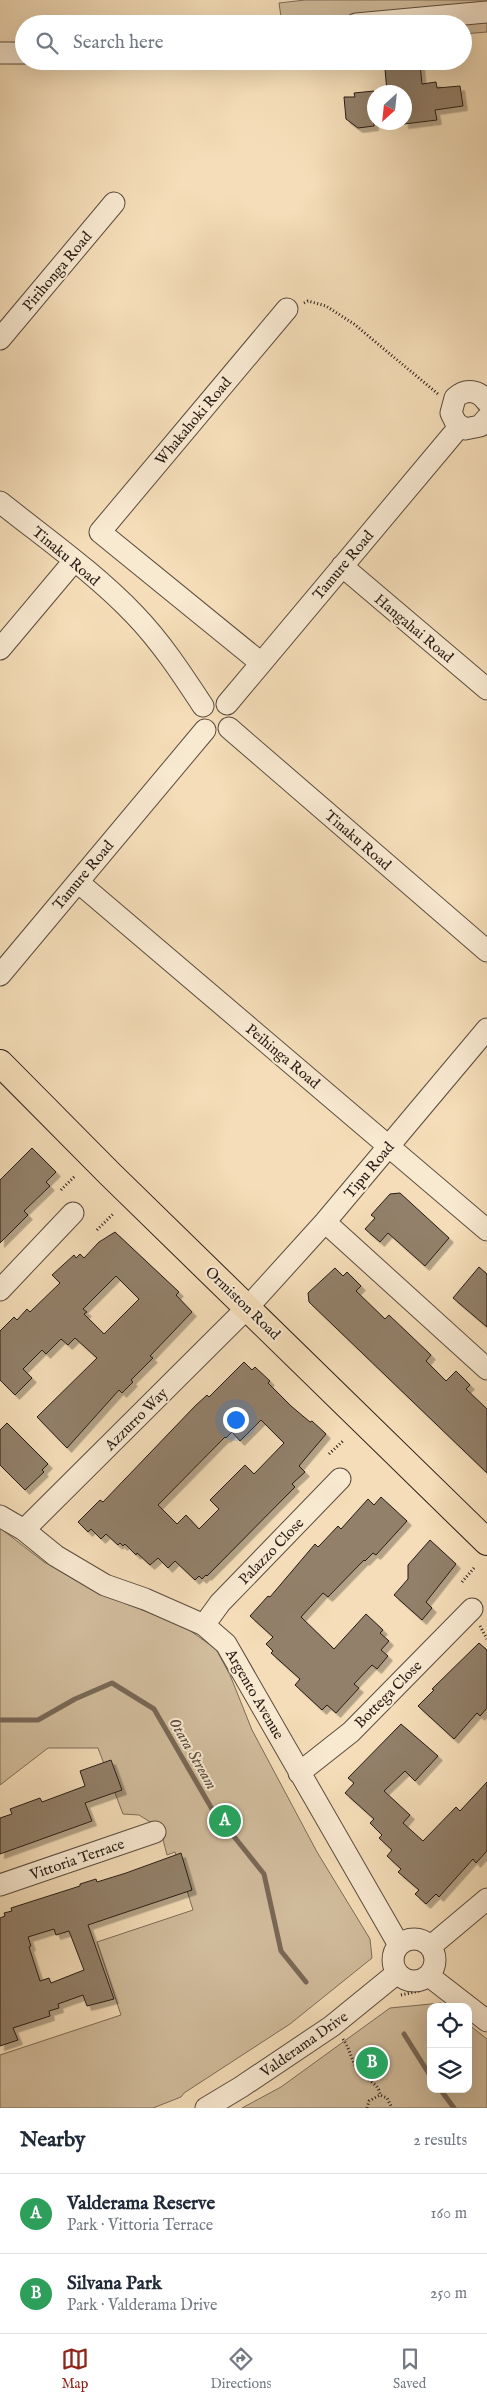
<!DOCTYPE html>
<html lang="en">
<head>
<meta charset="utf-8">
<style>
	body { margin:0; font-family:"IM FELL English",serif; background:#f6f6f7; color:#1f2937 }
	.controls { position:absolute; right:15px; bottom:15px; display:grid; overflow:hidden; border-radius:10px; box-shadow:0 5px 20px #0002 }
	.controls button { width:45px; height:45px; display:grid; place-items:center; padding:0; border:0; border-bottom:1px solid #e0e1e3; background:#fff; color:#1f2937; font:25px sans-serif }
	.compass { position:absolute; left:367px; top:85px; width:45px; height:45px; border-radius:50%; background:#fff; box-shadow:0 5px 20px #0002; rotate:207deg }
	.you { position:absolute; left:235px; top:1419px; width:18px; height:18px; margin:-12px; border:4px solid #fff; border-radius:50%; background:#1a73e8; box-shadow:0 0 0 8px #1a73e833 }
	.badge { display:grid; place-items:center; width:32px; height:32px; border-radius:50%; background:#8f2418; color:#fff; font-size:16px; font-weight:700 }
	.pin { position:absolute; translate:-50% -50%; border:2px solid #fff; box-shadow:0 1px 5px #0006 }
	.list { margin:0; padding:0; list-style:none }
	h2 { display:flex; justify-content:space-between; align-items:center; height:65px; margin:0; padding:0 20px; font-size:21px }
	h2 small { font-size:16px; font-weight:400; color:#747a83 }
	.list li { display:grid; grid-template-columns:32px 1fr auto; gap:15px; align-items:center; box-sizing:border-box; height:80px; padding:0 20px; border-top:1px solid #e0e1e3 }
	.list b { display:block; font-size:19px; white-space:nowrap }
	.list p { margin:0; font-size:16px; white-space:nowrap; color:#747a83 }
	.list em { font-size:16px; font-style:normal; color:#747a83 }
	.icon { flex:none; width:28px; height:28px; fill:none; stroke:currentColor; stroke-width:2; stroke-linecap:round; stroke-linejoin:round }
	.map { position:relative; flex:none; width:487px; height:2108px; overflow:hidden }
	.search { position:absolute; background:#fff; box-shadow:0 5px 20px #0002; left:15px; right:15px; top:15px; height:55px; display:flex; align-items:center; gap:12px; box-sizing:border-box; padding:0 18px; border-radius:28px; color:#747a83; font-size:19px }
	.sheet { height:225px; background:#fff }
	nav { display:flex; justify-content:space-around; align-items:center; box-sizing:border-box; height:70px; border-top:1px solid #e0e1e3; background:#fff; font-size:14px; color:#747a83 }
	nav a { display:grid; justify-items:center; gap:2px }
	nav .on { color:#8f2418 }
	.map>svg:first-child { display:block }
	.green { fill:#d1bc9c; stroke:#7c6c58 }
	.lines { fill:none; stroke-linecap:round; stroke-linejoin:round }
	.stream { stroke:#796856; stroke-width:5 }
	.building { fill:#92806a; stroke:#281c15; fill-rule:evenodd; filter:url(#shadow) }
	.minor-casing { stroke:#5b4c3e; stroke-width:23 }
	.major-casing { stroke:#281c15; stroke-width:28 }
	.path { stroke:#281c15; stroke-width:3; stroke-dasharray:1 2.5; stroke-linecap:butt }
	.minor { stroke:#f8e9d1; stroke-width:21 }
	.major { stroke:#f4ddb8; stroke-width:26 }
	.labels { text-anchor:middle; stroke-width:4; stroke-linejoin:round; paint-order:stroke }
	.street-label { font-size:15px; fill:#281c15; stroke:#f8e9d1 }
	.water-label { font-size:16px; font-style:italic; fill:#5e4f40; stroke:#f8e9d1 }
</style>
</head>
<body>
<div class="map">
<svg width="487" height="2108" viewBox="0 0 487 2108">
	<defs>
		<filter id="shadow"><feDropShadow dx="4.5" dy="4.5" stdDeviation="0" flood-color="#0004"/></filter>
	</defs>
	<rect width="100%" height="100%" fill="#f4ddb8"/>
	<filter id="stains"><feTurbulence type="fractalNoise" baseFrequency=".004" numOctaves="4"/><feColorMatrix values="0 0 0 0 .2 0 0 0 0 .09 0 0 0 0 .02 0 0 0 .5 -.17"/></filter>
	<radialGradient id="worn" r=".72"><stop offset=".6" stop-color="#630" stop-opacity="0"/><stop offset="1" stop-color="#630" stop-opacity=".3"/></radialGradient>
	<path class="green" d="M305,0H487V32L463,34V24H282L279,3Z
		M0,1528L44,1562L129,1605L182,1625L216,1649L230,1675L252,1730L317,1852L370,1939L372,1958L290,2024L184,2093L181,2097L153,2108H0V2055L121,2015L97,1942L193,1910L175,1852L167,1855L160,1828L139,1815L123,1814L98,1748H48L0,1785Z
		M441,2003L446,2007H431V2089H468V2024L487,2039V2108H242L281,2087L390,2008Z"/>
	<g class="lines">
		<path class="stream" d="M0,1720H38L75,1699L112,1683L154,1709L212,1809L264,1874L281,1951L306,1982
			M404,2034L431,2077
			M440,2089L454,2108"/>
	</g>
	<path class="building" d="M420,64L422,84L436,82L437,88L460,86L463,106L435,110L437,120L404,124V92H387L385,69Z
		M374,91V126L358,128L346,119L344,97H355L354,93Z
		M32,1148L56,1172L46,1182L50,1186L24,1211L28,1215L0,1243V1180Z
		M400,1193L449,1238L425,1266L388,1233L380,1242L365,1229L375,1218L371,1215L390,1194Z
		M115,1232L179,1292L176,1295L192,1312L150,1356L153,1358L131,1380L133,1382L122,1393L119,1390L67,1448L37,1417L97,1358L75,1338L68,1345L61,1339L46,1354L42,1350L23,1369L32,1378L15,1395L0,1380V1331L14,1317L17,1320L27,1309L30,1312L60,1283L52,1275L74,1255L76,1258L80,1254L84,1258L99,1242ZM116,1276L139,1299L104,1334L84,1314L87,1312L83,1309Z
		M479,1267L487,1274V1327L453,1298Z
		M335,1268L343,1276L347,1272L361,1286L356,1291L385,1319L389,1315L431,1355L426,1361L446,1381L456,1371L470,1385L466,1389L487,1409V1473L309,1302L308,1293Z
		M244,1362L252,1370L255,1367L270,1381L268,1383L291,1406L310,1422L312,1421L326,1434L299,1466L305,1472L292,1484L295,1487L207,1576L206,1575L202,1579L199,1576L195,1580L175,1561L168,1568L158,1558L150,1565L137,1553L136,1555L125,1544L123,1546L120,1543L118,1545L106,1534L101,1539L91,1529L88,1532L78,1522L100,1500L103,1502L195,1406L207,1395L209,1397ZM261,1420L284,1443L254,1474L245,1465L210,1500L219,1509L199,1529L186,1515L177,1524L158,1505L225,1437L226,1438L232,1432L240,1441Z
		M7,1423L48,1464L42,1470L44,1472L25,1490L0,1465V1430Z
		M381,1497L407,1521L376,1555L373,1553L365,1561L364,1560L328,1597L323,1593L301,1617L334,1649L366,1614L383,1630L380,1633L389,1641L381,1650L388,1656L377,1669L372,1665L354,1684L359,1688L336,1713L327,1705L322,1710L295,1685L300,1679L271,1653L273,1651L266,1644L273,1637L250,1616L268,1596L270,1597L315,1544L318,1547L321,1544L338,1526L341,1529L368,1499L374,1505Z
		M430,1540L456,1564L426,1602L432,1608L422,1620L394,1595L408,1579V1565Z
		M479,1643L487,1650V1708L480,1716L477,1713L454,1739L418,1706L434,1690L432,1689Z
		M401,1724L438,1756L415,1781L405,1771L384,1791L410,1815L403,1823L423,1841L456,1807L460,1811L487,1782V1851L476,1863L473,1859L439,1897L436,1894L426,1904L415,1894L419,1890L398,1872L401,1869L387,1856L392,1850L379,1838L382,1835L370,1823L374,1819L345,1793L354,1783L348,1778Z
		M111,1760L122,1790L85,1803L92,1821L0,1854V1818L12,1814L10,1809L40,1798L42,1802L85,1786L80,1771Z
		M181,1853L192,1890L88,1925L114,1999L87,2006L83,1995L58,2004L59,2008L49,2011L50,2016L13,2028L18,2040L0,2046V1918L5,1916L4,1913L12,1911L11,1908L80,1886V1884L96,1879L97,1882L126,1873ZM54,1929L56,1935L69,1931L84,1970L51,1983L49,1978L40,1981L29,1947L31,1946L28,1937Z"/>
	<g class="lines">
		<defs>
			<path id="minor" d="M356,24L487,12
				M0,53H24
				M0,339L114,203
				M487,402C479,390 466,388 455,398L451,413L456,423L465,429L480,426L487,418
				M0,502C45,538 95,573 135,615C161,642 182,674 203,706
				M342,566L487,689
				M0,649L74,561
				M261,663L100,532L287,309
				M227,704L460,426
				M229,728L487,951
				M78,882L487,1230
				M0,975L205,730
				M325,1222L487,1369
				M0,1290L73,1213
				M0,1516L24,1530L56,1556L105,1585L145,1599L204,1625L226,1644L399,1945
				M24,1530L248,1307L325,1222L487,1029
				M204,1625L220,1603L340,1479
				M299,1773L351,1732L472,1609
				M0,1885L155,1832
				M393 1960a21 21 0 1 1 42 0a21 21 0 1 1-42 0Z
				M431,1946L487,1899
				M429,1976L487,2021
				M206,2108L241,2087L332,2026L397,1973"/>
			<path id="major" d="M0,1063L110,1174L487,1542"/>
		</defs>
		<use href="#minor" class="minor-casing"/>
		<use href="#major" class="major-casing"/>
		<path class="path" d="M304,303L308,301L326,306L354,324L438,394
			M61,1190L75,1176
			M97,1230L114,1213
			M329,1454L344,1440
			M462,1582L474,1568
			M480,1626L487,1639
			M401,1995L419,1991
			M343,2039C350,2049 352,2062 359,2072C365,2081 379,2082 380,2095
			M367,2108L369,2101L380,2095L387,2098L392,2108"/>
		<use href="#minor" class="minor"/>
		<use href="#major" class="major"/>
	</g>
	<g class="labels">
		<g class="street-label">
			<text transform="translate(57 271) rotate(-50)" y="5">Pirihonga Road</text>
			<text transform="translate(193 421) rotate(-50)" y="5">Whakahoki Road</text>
			<text transform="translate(66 556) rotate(40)" y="5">Tinaku Road</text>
			<text transform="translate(343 565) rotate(-50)" y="5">Tamure Road</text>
			<text transform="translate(414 628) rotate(40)" y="5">Hangahai Road</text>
			<text transform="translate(358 840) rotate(41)" y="5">Tinaku Road</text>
			<text transform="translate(83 875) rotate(-50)" y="5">Tamure Road</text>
			<text transform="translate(283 1056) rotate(40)" y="5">Peihinga Road</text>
			<text transform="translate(369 1170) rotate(-50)" y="5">Tipu Road</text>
			<text transform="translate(243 1303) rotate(44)" y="5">Ormiston Road</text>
			<text transform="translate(136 1419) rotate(-45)" y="5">Azzurro Way</text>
			<text transform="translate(271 1551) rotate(-46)" y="5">Palazzo Close</text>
			<text transform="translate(255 1694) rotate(60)" y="5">Argento Avenue</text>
			<text transform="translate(388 1694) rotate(-45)" y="5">Bottega Close</text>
			<text transform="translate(77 1859) rotate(-19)" y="5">Vittoria Terrace</text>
			<text transform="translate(304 2044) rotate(-35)" y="5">Valderama Drive</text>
		</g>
		<g class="water-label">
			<text transform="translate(194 1753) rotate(60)" y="6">Otara Stream</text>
		</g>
	</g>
	<rect width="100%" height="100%" filter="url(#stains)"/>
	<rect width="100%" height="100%" fill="url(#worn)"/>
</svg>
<div class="controls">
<button><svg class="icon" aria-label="locate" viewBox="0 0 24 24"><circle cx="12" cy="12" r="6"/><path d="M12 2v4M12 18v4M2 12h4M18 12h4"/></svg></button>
<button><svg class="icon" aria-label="layers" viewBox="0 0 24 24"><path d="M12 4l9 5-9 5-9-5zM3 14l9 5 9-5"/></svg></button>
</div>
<svg class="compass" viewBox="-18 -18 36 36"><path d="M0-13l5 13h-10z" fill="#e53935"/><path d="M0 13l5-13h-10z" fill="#747a83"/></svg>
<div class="you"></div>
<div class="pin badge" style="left:225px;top:1821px;background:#2e9e5b">A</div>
<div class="pin badge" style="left:372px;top:2063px;background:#2e9e5b">B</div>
<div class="search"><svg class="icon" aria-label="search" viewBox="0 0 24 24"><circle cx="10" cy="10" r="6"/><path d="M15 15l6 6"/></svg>Search here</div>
</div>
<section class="sheet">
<h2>Nearby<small>2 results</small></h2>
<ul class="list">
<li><span class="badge" style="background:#2e9e5b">A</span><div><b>Valderama Reserve</b><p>Park · Vittoria Terrace</p></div><em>160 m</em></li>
<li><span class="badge" style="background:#2e9e5b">B</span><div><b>Silvana Park</b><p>Park · Valderama Drive</p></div><em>250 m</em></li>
</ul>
</section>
<nav>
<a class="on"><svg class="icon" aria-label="map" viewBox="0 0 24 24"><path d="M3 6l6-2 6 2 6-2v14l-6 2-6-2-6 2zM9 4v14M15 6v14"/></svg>Map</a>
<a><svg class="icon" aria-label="directions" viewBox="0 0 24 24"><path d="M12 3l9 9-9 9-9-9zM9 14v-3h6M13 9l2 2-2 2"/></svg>Directions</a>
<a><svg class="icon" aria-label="saved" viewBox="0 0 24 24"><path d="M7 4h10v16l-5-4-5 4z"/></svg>Saved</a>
</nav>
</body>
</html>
